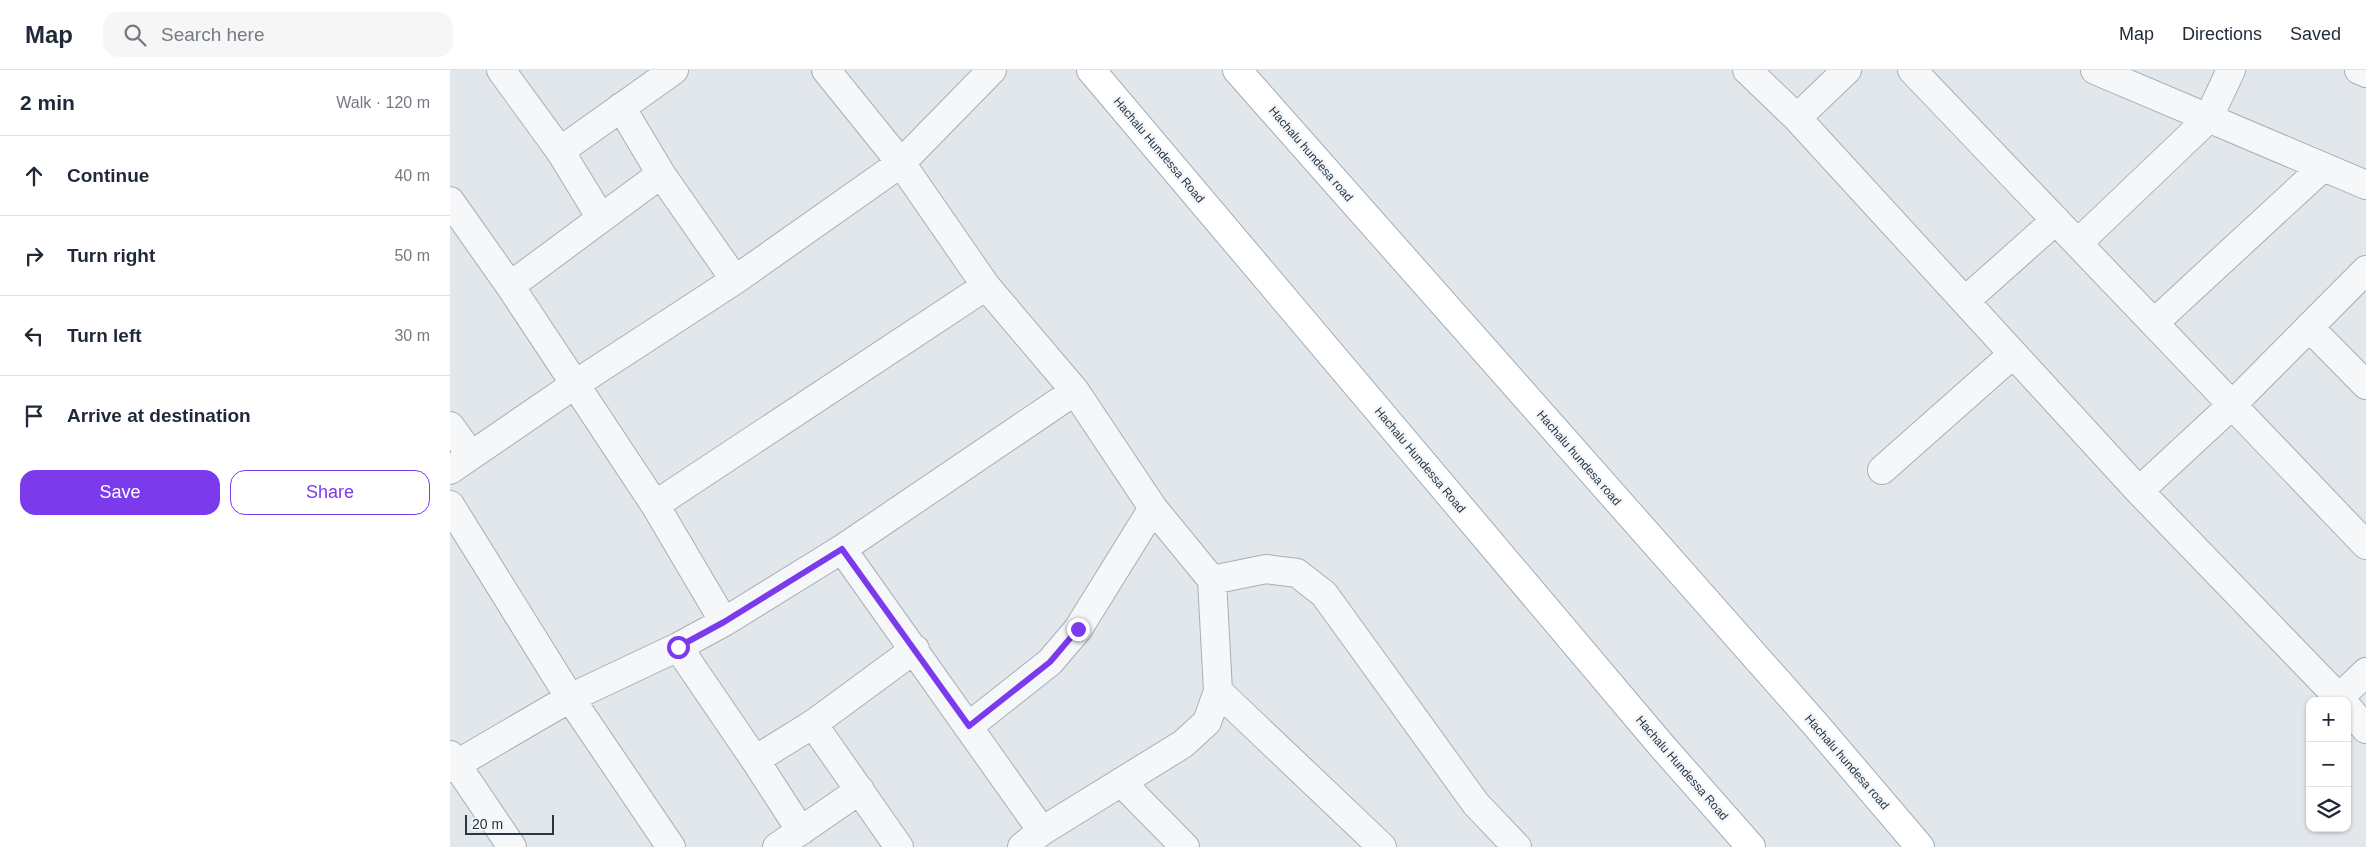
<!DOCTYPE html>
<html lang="en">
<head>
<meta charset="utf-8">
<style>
	body { margin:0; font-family:Helvetica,sans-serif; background:#f6f6f7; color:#1f2937 }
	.controls { position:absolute; right:15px; bottom:15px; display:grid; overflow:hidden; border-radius:10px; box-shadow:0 1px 4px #0004 }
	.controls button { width:45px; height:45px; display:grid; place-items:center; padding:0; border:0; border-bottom:1px solid #e0e1e3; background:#fff; color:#1f2937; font:25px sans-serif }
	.scale { position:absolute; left:15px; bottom:12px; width:89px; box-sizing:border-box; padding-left:5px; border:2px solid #293645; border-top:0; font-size:14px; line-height:18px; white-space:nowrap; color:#293645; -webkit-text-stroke:4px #f2f6f9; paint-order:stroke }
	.stop { position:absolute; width:15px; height:15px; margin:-11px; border:4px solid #7c3aed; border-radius:50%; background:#fff }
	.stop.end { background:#7c3aed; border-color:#fff; box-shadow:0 1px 5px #0008 }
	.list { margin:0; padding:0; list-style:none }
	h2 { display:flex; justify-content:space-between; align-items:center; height:65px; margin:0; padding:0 20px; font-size:21px }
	h2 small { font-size:16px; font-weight:400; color:#747a83 }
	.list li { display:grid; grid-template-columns:32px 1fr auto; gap:15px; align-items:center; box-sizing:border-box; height:80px; padding:0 20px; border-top:1px solid #e0e1e3 }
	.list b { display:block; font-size:19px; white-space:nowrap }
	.list em { font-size:16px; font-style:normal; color:#747a83 }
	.actions { display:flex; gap:10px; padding:15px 20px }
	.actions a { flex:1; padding:11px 0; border:1px solid #7c3aed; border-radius:15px; text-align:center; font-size:18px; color:#7c3aed }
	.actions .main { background:#7c3aed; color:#fff }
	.icon { flex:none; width:28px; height:28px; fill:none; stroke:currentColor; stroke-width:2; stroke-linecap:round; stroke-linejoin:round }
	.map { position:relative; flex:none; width:1916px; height:777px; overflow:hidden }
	header { display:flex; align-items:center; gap:30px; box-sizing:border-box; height:70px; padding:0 25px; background:#fff; border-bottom:1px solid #e0e1e3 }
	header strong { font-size:24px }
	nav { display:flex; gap:28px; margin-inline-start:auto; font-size:18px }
	.search { width:350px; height:45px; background:#f6f6f7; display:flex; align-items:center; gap:12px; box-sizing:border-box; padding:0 18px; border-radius:15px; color:#747a83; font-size:19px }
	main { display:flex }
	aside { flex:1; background:#fff }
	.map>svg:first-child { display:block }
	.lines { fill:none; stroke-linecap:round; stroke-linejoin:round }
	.minor-casing { stroke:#a7aeb7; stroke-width:30 }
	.major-casing { stroke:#a1acb8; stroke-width:30 }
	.minor { stroke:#f6f7f9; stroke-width:28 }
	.major { stroke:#fff; stroke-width:28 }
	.route { stroke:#7c3aed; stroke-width:6 }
	.labels { text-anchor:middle; stroke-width:4.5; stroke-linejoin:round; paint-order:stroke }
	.street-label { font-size:12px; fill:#293645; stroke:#f2f6f9 }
</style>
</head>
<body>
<header>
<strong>Map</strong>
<div class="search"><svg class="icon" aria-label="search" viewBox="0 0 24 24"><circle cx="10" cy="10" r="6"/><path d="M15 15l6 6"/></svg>Search here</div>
<nav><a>Map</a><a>Directions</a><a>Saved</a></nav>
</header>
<main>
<aside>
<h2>2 min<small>Walk · 120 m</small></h2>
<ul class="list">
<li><svg class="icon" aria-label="ahead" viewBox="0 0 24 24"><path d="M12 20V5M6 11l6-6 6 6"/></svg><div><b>Continue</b></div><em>40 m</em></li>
<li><svg class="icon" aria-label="right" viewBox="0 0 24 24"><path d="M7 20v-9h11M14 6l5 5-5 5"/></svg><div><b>Turn right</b></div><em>50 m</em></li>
<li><svg class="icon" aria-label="left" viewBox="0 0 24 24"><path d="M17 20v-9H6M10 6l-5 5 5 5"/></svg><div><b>Turn left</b></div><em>30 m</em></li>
<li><svg class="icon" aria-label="arrive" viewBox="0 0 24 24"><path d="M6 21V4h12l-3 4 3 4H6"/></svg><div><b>Arrive at destination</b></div></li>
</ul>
<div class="actions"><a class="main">Save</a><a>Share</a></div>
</aside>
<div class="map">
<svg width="1916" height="777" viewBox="0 0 1916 777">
	<rect width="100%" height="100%" fill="#e2e7ec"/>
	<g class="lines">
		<defs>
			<path id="minor" d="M51,0L110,81L151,148
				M376,0L451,93L536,216L625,321L703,438L762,510L816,499L847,503L874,524L1026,734L1067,777
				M1297,0L1347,48L1689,421L1892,631
				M1462,0L1916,475
				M1645,0L1916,115
				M1909,0L1916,3
				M171,37L211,104L285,210
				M1347,48L1397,0
				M110,81L224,0
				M0,131L60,216L205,435L274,552
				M1628,173L1758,49L1781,0
				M60,216L211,104
				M1515,231L1606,150
				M1704,253L1873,97
				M1859,257L1916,315
				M0,356L21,385
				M0,400L124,315L285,210L451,93L542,0
				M1432,400L1563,284
				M1689,421L1783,334L1916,200
				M0,435L120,628L221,777
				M205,435L536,216
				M392,479L592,761
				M228,577L305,690L351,761
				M768,621L932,777
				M1889,628L1916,602
				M1897,637L1916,659
				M363,654L449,777
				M519,656L600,592L628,559L703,438
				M0,685L62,777
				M305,690L363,654L465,579
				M0,698L120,628L228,577L274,552L392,479L625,321
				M671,712L735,777
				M327,777L410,720
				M572,777L592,761L733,674L757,652L768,621L762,510"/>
			<path id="major" d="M641,0L1211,675L1301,777
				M787,0L1366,655L1470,777"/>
		</defs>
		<use href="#minor" class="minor-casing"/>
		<use href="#major" class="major-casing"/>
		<use href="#minor" class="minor"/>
		<use href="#major" class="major"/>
	</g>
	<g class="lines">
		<path class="route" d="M228,577L274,552L392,479L519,656L600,592L628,559"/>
	</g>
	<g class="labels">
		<g class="street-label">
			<text transform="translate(709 80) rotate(50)" y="4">Hachalu Hundessa Road</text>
			<text transform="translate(861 84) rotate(49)" y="4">Hachalu hundesa road</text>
			<text transform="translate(1129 388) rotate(49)" y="4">Hachalu hundesa road</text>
			<text transform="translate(970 390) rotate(50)" y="4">Hachalu Hundessa Road</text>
			<text transform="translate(1397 692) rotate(49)" y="4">Hachalu hundesa road</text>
			<text transform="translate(1232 698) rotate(49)" y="4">Hachalu Hundessa Road</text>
		</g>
	</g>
</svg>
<div class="controls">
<button>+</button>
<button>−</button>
<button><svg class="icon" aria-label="layers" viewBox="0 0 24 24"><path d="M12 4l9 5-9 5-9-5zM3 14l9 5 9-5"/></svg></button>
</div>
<div class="scale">20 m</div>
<div class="stop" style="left:228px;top:577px"></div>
<div class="stop end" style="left:628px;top:559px"></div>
</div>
</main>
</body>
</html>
